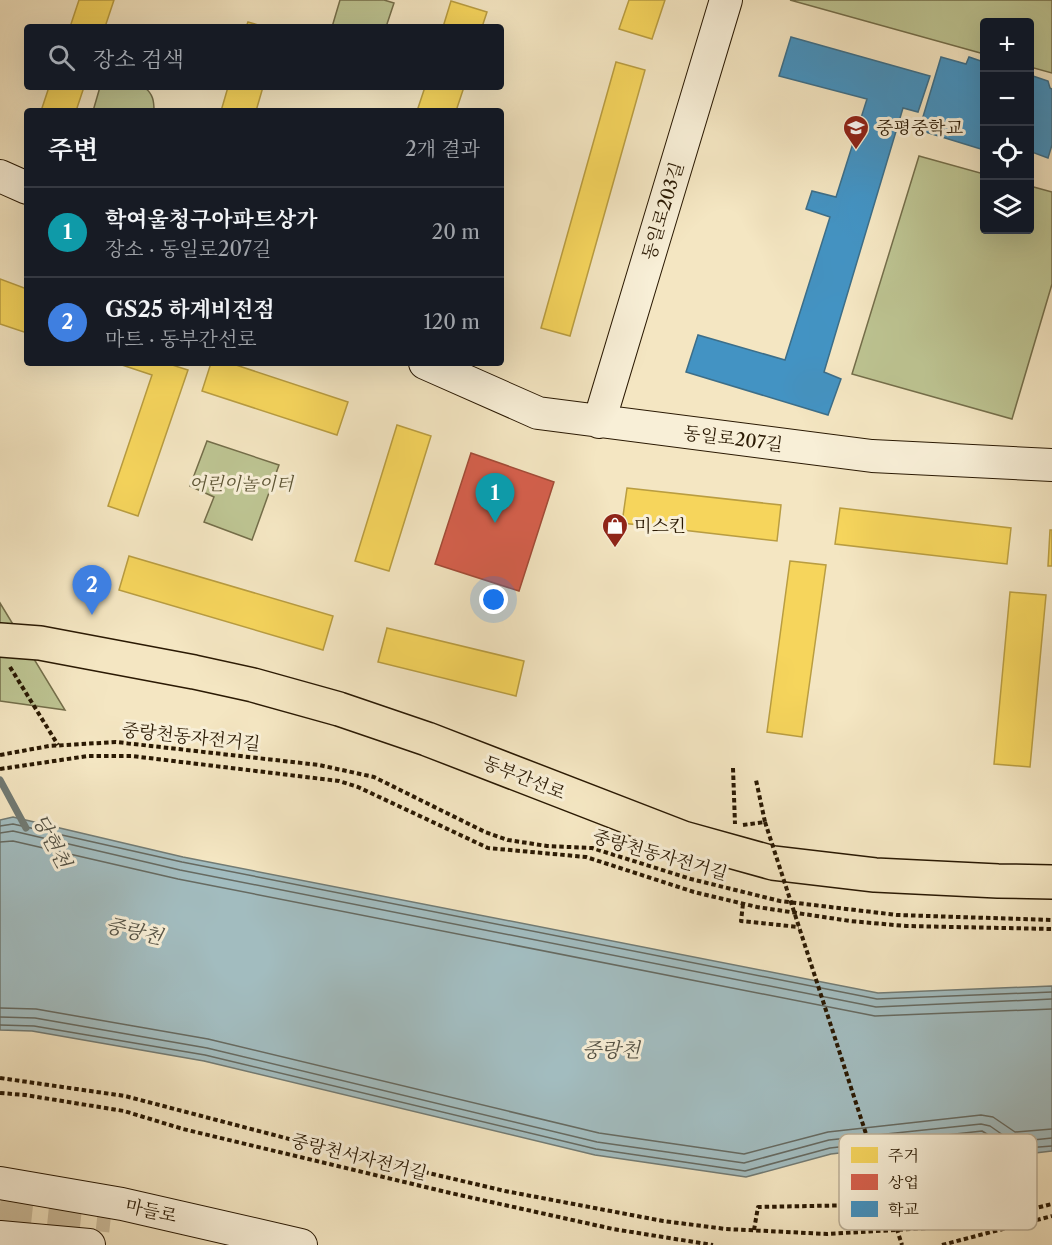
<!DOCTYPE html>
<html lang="ko">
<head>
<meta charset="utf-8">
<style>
	body { margin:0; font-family:"Libre Caslon Text","Noto Serif KR",serif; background:#20242c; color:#f1f3f6 }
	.controls { position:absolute; right:18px; top:18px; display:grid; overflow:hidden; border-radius:6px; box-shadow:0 6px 24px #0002 }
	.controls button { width:54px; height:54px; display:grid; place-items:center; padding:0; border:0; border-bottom:2px solid #363941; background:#171b24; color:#f1f3f6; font:30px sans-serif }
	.you { position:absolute; left:494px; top:600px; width:21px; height:21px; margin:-15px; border:4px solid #fff; border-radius:50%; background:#1a73e8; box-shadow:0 0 0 9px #1a73e833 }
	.badge { display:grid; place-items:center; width:39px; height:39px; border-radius:50%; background:#8c9099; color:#fff; font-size:20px; font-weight:700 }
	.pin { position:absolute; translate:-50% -50px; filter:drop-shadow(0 2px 3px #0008) }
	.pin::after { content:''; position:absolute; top:32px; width:21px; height:18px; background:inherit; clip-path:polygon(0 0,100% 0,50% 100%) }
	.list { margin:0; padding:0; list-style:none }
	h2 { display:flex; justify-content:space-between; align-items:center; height:78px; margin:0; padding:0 24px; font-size:26px }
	h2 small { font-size:20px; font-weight:400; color:#9ea1a6 }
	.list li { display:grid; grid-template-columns:39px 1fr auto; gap:18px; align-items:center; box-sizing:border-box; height:90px; padding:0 24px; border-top:2px solid #363941 }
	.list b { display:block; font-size:22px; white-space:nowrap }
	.list p { margin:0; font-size:20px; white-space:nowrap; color:#9ea1a6 }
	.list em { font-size:20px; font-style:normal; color:#9ea1a6 }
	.icon { flex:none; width:33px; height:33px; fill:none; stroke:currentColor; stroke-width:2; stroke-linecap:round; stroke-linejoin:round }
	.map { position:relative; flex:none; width:1052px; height:1245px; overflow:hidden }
	.search { position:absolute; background:#171b24; box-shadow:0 6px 24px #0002; left:24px; top:24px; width:480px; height:66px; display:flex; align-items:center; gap:15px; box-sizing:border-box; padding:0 21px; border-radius:6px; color:#9ea1a6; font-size:22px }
	.panel { position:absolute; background:#171b24; box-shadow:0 6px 24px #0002; left:24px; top:108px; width:480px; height:258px; border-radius:6px }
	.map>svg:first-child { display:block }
	.green { fill:#bdc492; stroke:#746e4a; stroke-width:1.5 }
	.water { fill:#a2bcbf; stroke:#727b74; stroke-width:1.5 }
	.homes { fill:#f6d55c; stroke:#b99d41; stroke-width:1.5 }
	.shops { fill:#d6604d; stroke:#a24b37; stroke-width:1.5 }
	.schools { fill:#4393c3; stroke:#3c6e89; stroke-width:1.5 }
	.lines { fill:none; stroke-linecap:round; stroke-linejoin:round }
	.shore { stroke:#666a61; stroke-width:1.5 }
	.stream { stroke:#727b74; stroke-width:7 }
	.highway-tunnel { stroke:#ccbd9c; stroke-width:33; stroke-dasharray:33 16; stroke-linecap:butt }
	.secondary-casing { stroke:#2a1903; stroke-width:34 }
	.highway-casing { stroke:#2a1903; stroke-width:36 }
	.path { stroke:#2a1903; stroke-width:4; stroke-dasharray:4.5 3; stroke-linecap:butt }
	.secondary { stroke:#f8efd7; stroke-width:32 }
	.highway { stroke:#f4e6c2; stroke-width:33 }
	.path-bridge { stroke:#2a1903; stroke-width:4; stroke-dasharray:4.5 3; stroke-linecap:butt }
	.labels { text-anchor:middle; stroke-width:6; stroke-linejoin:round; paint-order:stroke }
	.poi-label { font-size:18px; fill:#2a1903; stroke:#f8efd7; text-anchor:start }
	.street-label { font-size:18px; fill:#2a1903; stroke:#f8efd7 }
	.park-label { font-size:18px; font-style:italic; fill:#5d5535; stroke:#f8efd7 }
	.water-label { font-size:20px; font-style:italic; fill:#545245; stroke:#f8efd7 }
	.key { fill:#f8efd7; stroke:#baaf97; stroke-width:1.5 }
	.key-label { font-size:16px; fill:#2a1903 }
</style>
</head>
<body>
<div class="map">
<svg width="1052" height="1245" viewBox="0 0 1052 1245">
	<rect width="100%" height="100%" fill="#f4e6c2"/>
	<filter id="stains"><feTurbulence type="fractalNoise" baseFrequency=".00333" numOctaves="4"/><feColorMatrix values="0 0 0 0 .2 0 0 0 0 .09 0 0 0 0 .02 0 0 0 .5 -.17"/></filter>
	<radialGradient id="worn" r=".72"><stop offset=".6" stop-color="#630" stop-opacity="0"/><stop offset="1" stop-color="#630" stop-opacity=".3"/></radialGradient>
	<path class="green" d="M340,0H384L394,3L386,27H332Z
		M790,0H1052V73L1030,67V22H984V54Z
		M100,87L145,88C153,94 154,101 154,111H93Z
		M919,156L984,174V230H1030V186L1052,192V284L1012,419L852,374Z
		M207,441L279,465L252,540L204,522L214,497L190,486Z
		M0,603L65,710L0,701Z"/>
	<path class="water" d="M13,817L183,857L878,993L1052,986V1151L1009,1156L982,1137L831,1154L746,1177L595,1155L204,1061L32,1031L0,1030V820Z"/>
	<path class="homes" d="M79,0H114L105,27H70Z
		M629,0H665L652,39L619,29Z
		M451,1L487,12L482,27H443Z
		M248,22L265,27H246Z
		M616,62L645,70L570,336L541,328Z
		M49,87H84L76,111H41Z
		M228,87H263L256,111H221Z
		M425,87H464L456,111H417Z
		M0,279L27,289V333L0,324Z
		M116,363H172V365L188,370L138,516L108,506L152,375Z
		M211,363H230L348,402L337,435L202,391Z
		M397,425L431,436L389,571L355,561Z
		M627,488L781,505L777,541L622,523Z
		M840,508L1011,528L1007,564L835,544Z
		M1050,530H1052V566H1048Z
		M129,556L333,616L323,650L119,590Z
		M790,561L826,565L802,737L767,732Z
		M1010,592L1046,595L1030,767L994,764Z
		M387,628L524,661L516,696L378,662Z"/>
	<path class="shops" d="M471,453L554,482L519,591L435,564Z"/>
	<path class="schools" d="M791,37L930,76L918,112L903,108L824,372L841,379L828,415L686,372L698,335L785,360L830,217L806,209L812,191L836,197L867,99L779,76Z
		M941,57L966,64L969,57L984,62V150L919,130Z
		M1030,75L1048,81L1050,88L1052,89V145L1048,158L1032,152L1030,154Z"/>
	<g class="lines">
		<path class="shore" d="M0,826L13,824L182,862L877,999L1052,992
			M0,833L13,831L180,870L876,1007L1052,999
			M0,842L13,841L178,879L875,1016L1052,1009
			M0,1008L36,1009L208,1039L599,1133L744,1154L828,1132L981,1115L993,1117L1015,1132L1052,1129
			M0,1017L35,1018L207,1048L597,1142L744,1163L829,1140L981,1124L990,1126L1013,1142L1052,1138
			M0,1025L34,1026L205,1055L596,1149L745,1171L830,1148L982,1131L1011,1149L1052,1146"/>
		<path class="stream" d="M0,780L26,828"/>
		<path class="highway-tunnel" d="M0,1204L111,1216"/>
		<defs>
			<path id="secondary" d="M0,176L27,188
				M425,363L538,413L872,456L1052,465
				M599,422L726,0
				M0,1183L122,1204L301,1245
				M0,1237L89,1245"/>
			<path id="highway" d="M0,640L40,643L194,672L253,685L339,709L427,739L683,838L773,863L875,875L998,881L1052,882"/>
		</defs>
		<use href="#secondary" class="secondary-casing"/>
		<use href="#highway" class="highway-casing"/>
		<path class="path" d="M10,667L58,745
			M0,755L49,746L116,742L319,765L374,777L485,832L508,840L547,846L592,848L691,879L780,901L897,915L1052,920
			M733,768L735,824
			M0,769L88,756H132L339,781L358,787L488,848L586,857L694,892L757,907L850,921L906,926L1052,929
			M743,825L765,822L756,780
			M743,904L741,921L799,927
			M0,1078L125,1096L339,1152L505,1191L663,1221L726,1229L827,1234L945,1227L1004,1216L1052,1204
			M0,1093L25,1095L124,1111L183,1129L446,1192L613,1229L713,1245
			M754,1230L758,1207L862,1205L911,1208L917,1229
			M942,1245L1052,1216"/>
		<use href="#secondary" class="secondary"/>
		<use href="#highway" class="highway"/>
		<path class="path-bridge" d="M765,822L902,1245"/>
	</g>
	<defs>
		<symbol id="school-pin" viewBox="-11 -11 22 30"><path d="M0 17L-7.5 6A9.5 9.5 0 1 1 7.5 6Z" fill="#8f2418" stroke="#f8efd7"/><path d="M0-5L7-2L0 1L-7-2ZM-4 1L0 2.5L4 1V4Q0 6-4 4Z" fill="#fff"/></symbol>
		<symbol id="shop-pin" viewBox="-11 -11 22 30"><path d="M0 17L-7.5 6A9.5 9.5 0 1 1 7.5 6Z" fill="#8f2418" stroke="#f8efd7"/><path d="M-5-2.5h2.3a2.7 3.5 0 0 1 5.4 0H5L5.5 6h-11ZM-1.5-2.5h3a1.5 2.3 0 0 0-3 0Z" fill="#fff"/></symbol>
	</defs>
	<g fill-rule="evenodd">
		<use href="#school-pin" x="841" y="113" width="30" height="40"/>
		<use href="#shop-pin" x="600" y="511" width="30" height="40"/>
	</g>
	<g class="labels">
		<g class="poi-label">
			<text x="876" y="134">중평중학교</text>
			<text x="634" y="532">미스킨</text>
		</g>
		<g class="street-label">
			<text transform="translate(663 211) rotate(-73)" y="6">동일로203길</text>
			<text transform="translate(733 439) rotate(7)" y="6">동일로207길</text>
			<text transform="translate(191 737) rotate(6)" y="6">중랑천동자전거길</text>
			<text transform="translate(524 778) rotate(22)" y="6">동부간선로</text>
			<text transform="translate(660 855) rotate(16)" y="6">중랑천동자전거길</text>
			<text transform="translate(359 1157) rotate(14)" y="6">중랑천서자전거길</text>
			<text transform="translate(151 1211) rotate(13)" y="6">마들로</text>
		</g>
		<g class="park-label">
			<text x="241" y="490">어린이놀이터</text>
		</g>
		<g class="water-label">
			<text transform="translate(52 841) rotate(62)" y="7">당현천</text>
			<text transform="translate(134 931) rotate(13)" y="7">중랑천</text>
			<text x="611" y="1057">중랑천</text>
		</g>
	</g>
	<rect x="839" y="1134" width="198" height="96" rx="9" class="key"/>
	<rect x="851" y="1147" width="27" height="16" fill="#f6d55c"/>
	<rect x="851" y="1174" width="27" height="16" fill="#d6604d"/>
	<rect x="851" y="1201" width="27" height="16" fill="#4393c3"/>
	<g class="key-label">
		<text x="888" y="1161">주거</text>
		<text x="888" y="1188">상업</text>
		<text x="888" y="1215">학교</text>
	</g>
	<rect width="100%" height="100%" filter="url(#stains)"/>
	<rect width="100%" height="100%" fill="url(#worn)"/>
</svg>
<div class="controls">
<button>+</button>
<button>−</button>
<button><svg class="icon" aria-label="locate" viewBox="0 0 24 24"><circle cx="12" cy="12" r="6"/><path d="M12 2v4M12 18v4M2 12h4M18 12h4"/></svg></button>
<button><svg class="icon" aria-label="layers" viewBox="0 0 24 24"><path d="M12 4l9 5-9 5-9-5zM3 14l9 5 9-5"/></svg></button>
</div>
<div class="you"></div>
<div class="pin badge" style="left:495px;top:523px;background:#0f9aa8">1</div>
<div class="pin badge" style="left:92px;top:615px;background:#3f7fe0">2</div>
<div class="search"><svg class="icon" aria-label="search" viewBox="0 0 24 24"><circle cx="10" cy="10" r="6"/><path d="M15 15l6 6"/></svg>장소 검색</div>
<section class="panel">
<h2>주변<small>2개 결과</small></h2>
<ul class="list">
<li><span class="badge" style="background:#0f9aa8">1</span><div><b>학여울청구아파트상가</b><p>장소 · 동일로207길</p></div><em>20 m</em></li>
<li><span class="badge" style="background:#3f7fe0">2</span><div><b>GS25 하계비전점</b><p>마트 · 동부간선로</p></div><em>120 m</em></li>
</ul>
</section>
</div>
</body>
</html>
